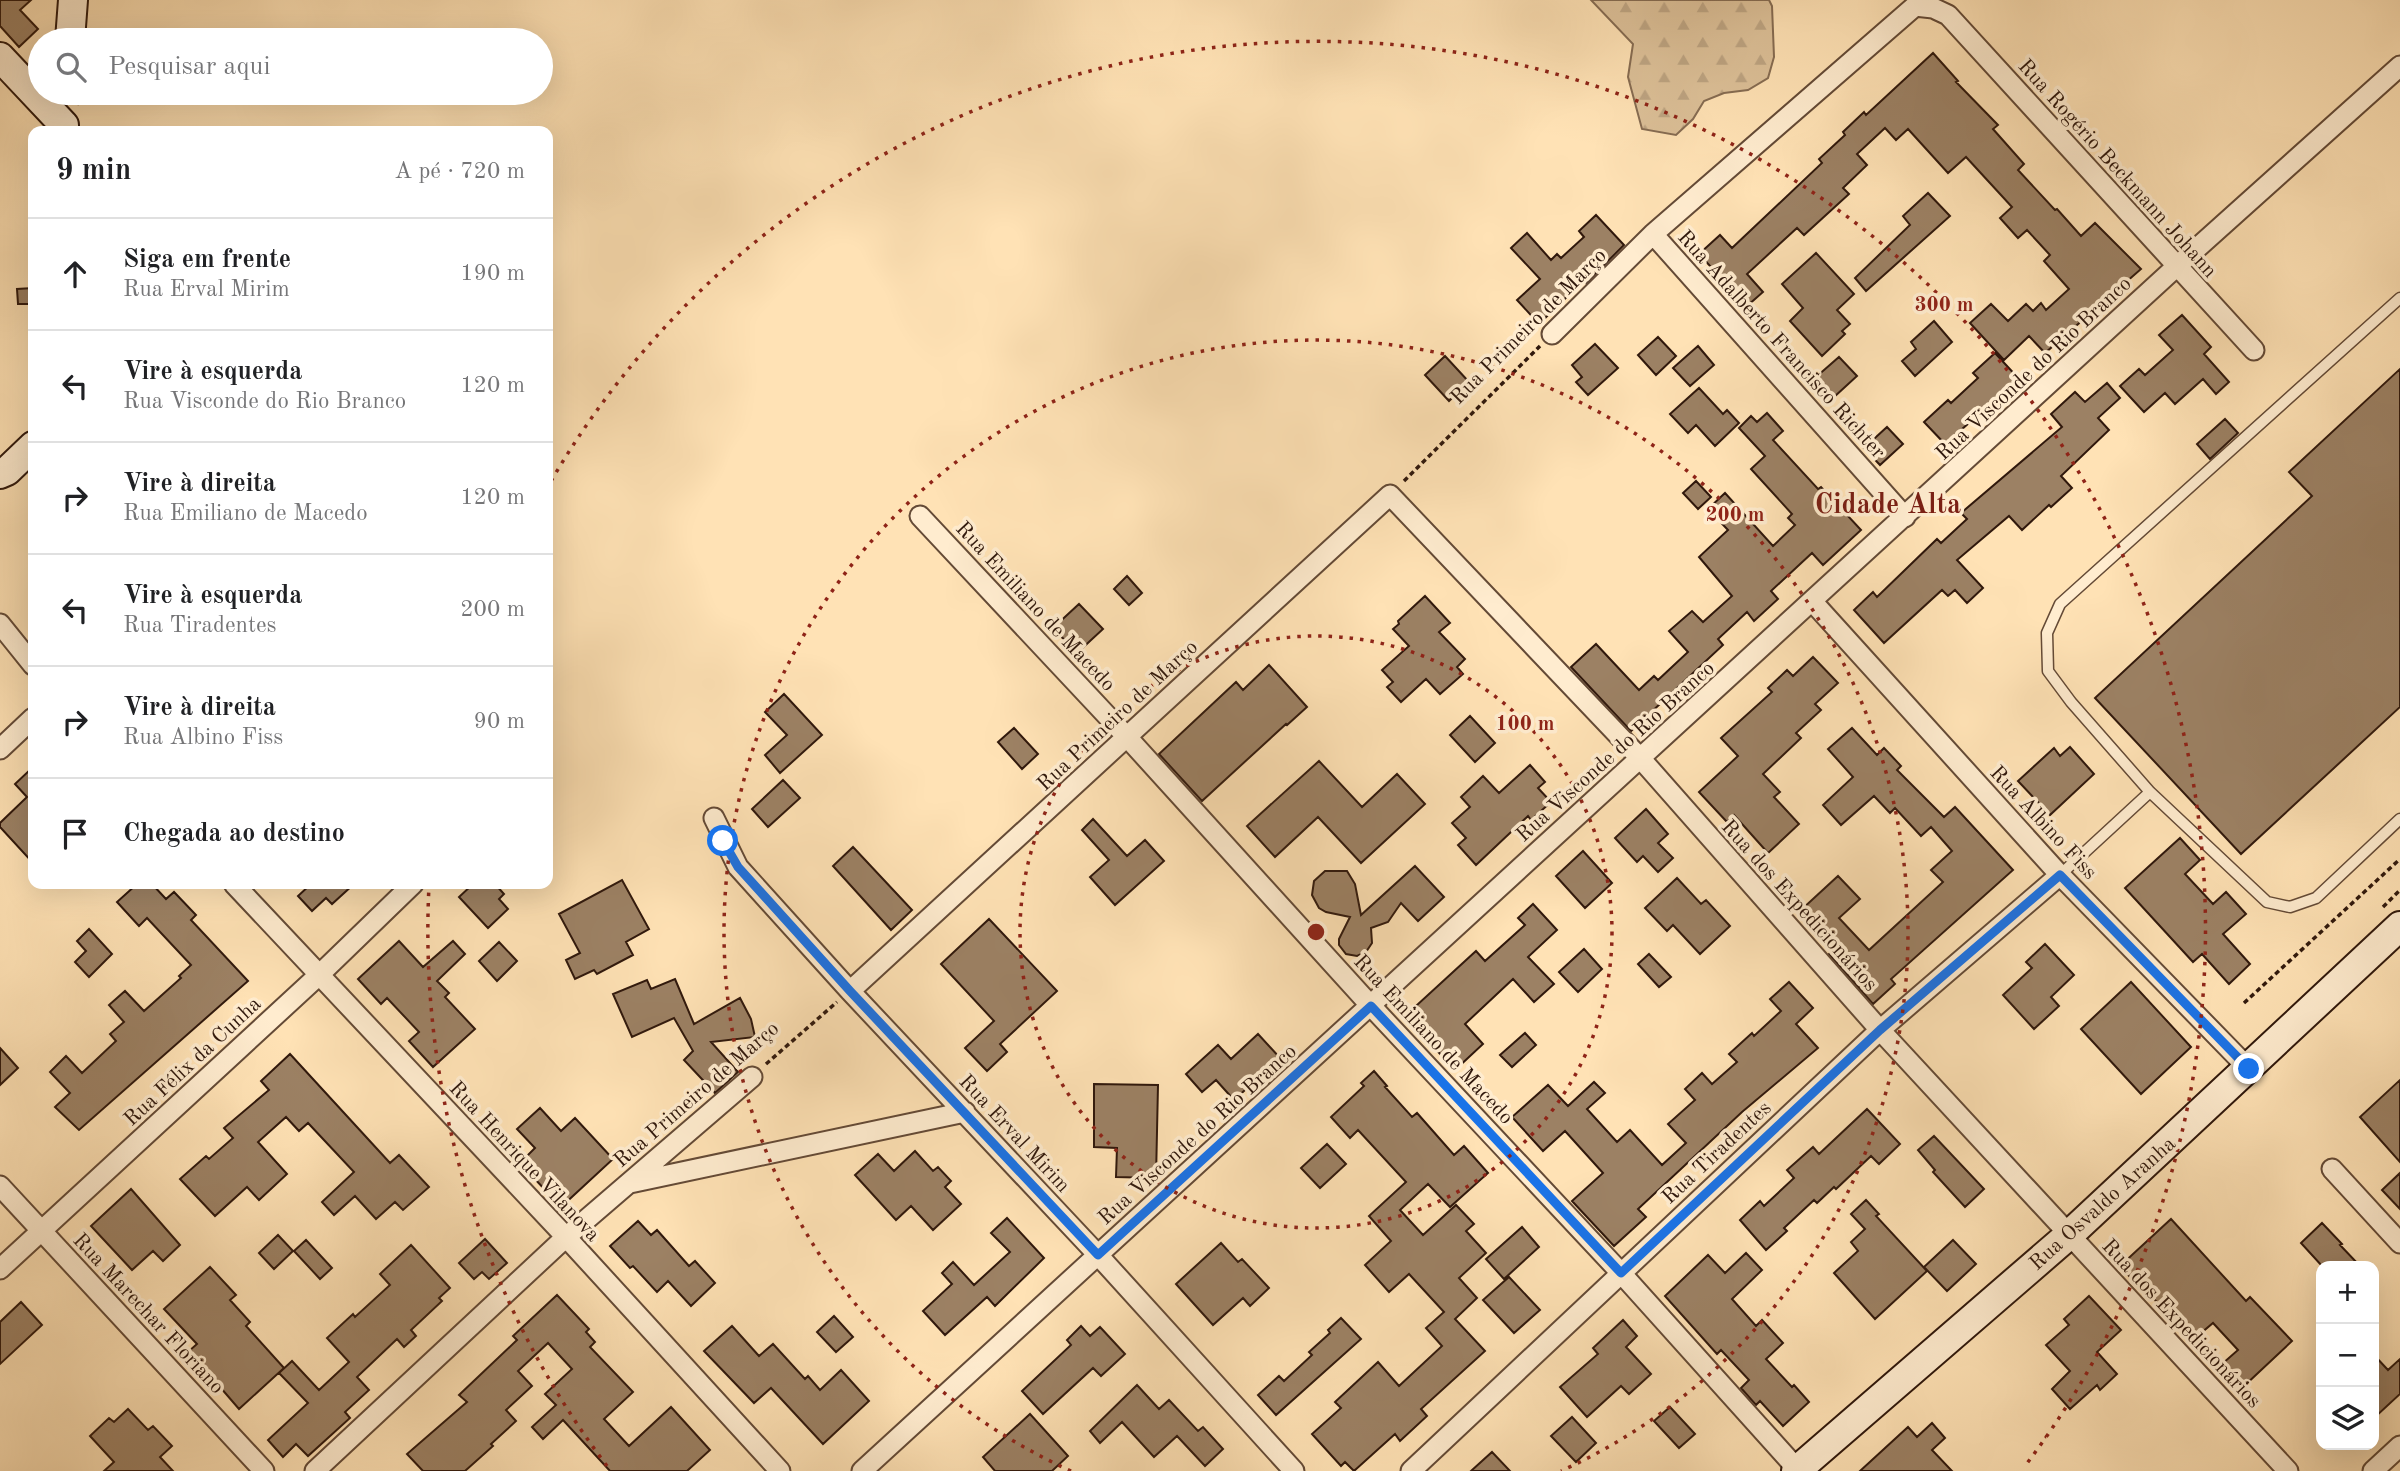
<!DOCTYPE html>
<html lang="pt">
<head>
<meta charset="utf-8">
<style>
	body { margin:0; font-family:"Old Standard TT",serif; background:#f6f6f6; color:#202124 }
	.controls { position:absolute; right:21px; bottom:21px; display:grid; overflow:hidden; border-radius:14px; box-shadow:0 7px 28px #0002 }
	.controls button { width:63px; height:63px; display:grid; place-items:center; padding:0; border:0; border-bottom:2px solid #e0e0e0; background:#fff; color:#202124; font:35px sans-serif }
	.stop { position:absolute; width:21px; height:21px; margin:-16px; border:5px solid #1a73e8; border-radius:50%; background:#fff }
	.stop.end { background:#1a73e8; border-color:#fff; box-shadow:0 2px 7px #0008 }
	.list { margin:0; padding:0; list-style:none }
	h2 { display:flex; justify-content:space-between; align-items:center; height:91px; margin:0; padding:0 28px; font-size:30px }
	h2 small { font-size:23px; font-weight:400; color:#757577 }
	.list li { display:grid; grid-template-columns:46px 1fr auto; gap:21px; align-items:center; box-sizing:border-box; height:112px; padding:0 28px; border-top:2px solid #e0e0e0 }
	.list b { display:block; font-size:26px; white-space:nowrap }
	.list p { margin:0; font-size:23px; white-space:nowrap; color:#757577 }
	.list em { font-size:23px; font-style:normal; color:#757577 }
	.icon { flex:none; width:38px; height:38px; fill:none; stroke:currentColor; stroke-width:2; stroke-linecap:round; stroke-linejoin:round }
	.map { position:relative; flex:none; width:2400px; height:1471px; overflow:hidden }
	.search { position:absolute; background:#fff; box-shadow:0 7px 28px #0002; left:28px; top:28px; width:525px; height:77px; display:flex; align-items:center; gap:18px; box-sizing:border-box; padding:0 24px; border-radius:38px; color:#757577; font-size:26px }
	.panel { position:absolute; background:#fff; box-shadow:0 7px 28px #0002; left:28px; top:126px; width:525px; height:763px; border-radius:14px }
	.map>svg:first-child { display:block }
	.forest { fill:url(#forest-firs); stroke:#866c52; stroke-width:2 }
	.building { fill:#9c8164; stroke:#30180c; stroke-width:2 }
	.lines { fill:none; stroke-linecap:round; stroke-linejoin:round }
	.lane-casing { stroke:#644a36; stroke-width:13 }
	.street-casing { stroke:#644a36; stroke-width:23 }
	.secondary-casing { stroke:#30180c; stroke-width:32 }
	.path { stroke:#30180c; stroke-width:3.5; stroke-dasharray:5 3.5; stroke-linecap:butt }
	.lane { stroke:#ffeccf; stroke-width:10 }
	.street { stroke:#ffeccf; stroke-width:19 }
	.secondary { stroke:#ffeccf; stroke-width:28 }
	.route { stroke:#1a73e8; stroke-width:9 }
	.ring { fill:none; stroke:#8f2418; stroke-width:3.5; stroke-dasharray:3.5 7 }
	.labels { text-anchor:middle; stroke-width:7; stroke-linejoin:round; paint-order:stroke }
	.street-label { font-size:21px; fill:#30180c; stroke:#ffeccf }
	.district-label { font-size:28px; font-weight:bold; fill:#7a1f14; stroke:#ffeccf }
	.centre { fill:#8f2418; stroke:#ffeccf; stroke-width:3.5 }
	.ring-label { font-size:21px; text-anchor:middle; font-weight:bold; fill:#8f2418; stroke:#ffeccf; stroke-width:7; stroke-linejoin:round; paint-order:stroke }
</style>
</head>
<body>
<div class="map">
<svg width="2400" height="1471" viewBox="0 0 2400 1471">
	<defs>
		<pattern id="forest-firs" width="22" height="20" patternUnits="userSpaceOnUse" patternTransform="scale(1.75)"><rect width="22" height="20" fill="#dcc098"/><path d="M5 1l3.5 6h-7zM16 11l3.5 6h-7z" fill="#bda482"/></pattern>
	</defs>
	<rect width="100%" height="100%" fill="#ffe2b5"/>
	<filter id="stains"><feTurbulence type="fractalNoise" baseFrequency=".00286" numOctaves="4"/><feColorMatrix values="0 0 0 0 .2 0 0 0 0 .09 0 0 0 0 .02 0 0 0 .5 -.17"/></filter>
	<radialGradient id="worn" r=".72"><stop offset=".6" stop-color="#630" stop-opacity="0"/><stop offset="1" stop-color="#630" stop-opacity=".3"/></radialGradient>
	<path class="forest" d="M1591,0H1769L1772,6L1774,57L1768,78L1748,90L1724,93L1704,101L1693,119L1676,135L1642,129L1628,77L1633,44Z"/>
	<path class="building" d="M0,0H31L20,10L38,29L19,47L0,26Z
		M1933,53L1958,81L1956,82L1998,125L1993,129L2024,164L2018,170L2055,210L2057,209L2081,236L2095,223L2141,269L2045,353L2029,336L2004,360L1970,323L1991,304L2008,321L2026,304L2033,311L2041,303L2046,310L2069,289L2044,261L2050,255L2027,230L2018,238L2000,218L2012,207L1966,157L1948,173L1908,129L1896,140L1885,128L1857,154L1867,165L1843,188L1849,194L1804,235L1797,228L1747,274L1763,292L1747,306L1699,254L1720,235L1732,248L1822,163L1819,159L1845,135L1843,132L1864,112L1866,115Z
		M1928,193L1950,216L1866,291L1855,278L1910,225L1903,216Z
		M1596,215L1624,245L1586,283L1584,280L1539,324L1517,300L1540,279L1511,248L1527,233L1551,260L1557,254L1561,258L1584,237L1579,231Z
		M1816,253L1854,294L1837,310L1850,324L1842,331L1845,334L1822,356L1790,321L1803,308L1782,284Z
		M33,288V304H18L17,289Z
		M2182,315L2211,347L2204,354L2229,382L2216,394L2203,379L2175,404L2165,393L2144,412L2120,386L2139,369L2145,375L2173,350L2159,335Z
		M1934,321L1952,342L1915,376L1902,361L1916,349L1911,342Z
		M1658,337L1676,356L1656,375L1638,355Z
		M1595,344L1618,368L1588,395L1576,382L1582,377L1572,365Z
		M1698,346L1714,365L1690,386L1673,368Z
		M1995,353L2019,379L1945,444L1924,422L1948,400L1951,403L1978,378L1973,373Z
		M1445,356L1469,382L1449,401L1425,375Z
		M1839,357L1857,376L1834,397L1816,377Z
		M2400,369V707L2241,854L2095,698L2312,496L2289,472Z
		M2107,383L2120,398L2098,418L2109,430L2061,476L2072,488L2051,507L2049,505L2022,530L2009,516L1957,560L1983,588L1967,603L1955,590L1948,596L1942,590L1884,643L1854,610L1873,592L1877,597L1937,539L1941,543L1967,519L1961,513L2062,427L2051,414L2075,392L2085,402Z
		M1699,388L1723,414L1727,410L1739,423L1715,446L1696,425L1688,433L1670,414Z
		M1767,413L1783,431L1773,440L1818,489L1821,487L1861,530L1823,565L1812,553L1771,591L1778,599L1754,621L1747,612L1718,639L1723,645L1631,731L1571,667L1596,644L1639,690L1654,676L1658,680L1688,652L1669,631L1692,611L1703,622L1732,596L1699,557L1728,530L1708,509L1725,493L1773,546L1795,525L1788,518L1792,514L1751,469L1765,456L1739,428L1751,416L1757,422Z
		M2225,419L2238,433L2210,459L2197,444Z
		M1887,427L1903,444L1880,465L1864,448Z
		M1696,481L1711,497L1698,509L1683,493Z
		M1127,576L1142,593L1129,605L1114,589Z
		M1425,596L1450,623L1439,632L1465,659L1457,667L1463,674L1440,694L1426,679L1401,702L1387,687L1393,682L1382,670L1409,646L1393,629L1399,624L1398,621Z
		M1079,604L1103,629L1077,653L1053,628Z
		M1813,657L1838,683L1815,704L1821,710L1796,733L1801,738L1763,774L1780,792L1774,797L1799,824L1768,853L1734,815L1727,822L1699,792L1738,756L1721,738L1772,692L1768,688L1787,670L1793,676Z
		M1269,665L1307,707L1287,725L1286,724L1202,801L1159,754L1236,682L1243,690Z
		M784,694L822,735L780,773L765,755L787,735L765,712Z
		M1470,716L1495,743L1475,762L1450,735Z
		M1014,728L1038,754L1022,769L998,742Z
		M1852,728L1877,755L1884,748L1901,766L1897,770L1944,817L1955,807L2013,870L1891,979L1895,984L1873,1004L1829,954L1836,948L1801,910L1838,876L1860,899L1839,918L1869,950L1943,882L1931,870L1952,851L1931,827L1921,836L1895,808L1890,813L1874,796L1841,825L1823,805L1853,777L1828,749Z
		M2070,747L2094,774L2050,815L2018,781L2054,748L2060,756Z
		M1319,761L1362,807L1397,774L1425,804L1361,863L1318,817L1275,857L1247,826Z
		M1530,765L1545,782L1538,788L1551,802L1531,820L1528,816L1476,865L1458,845L1466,838L1452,823L1470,807L1461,797L1483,776L1499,793Z
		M33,767V863L0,827V823L27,797L15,784Z
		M783,780L800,798L768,827L752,809Z
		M1646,809L1668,834L1658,843L1673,858L1658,872L1643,856L1637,862L1615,838Z
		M1093,819L1127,856L1145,840L1164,861L1115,905L1090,877L1109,860L1082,830Z
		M2180,838L2200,860L2185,874L2213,904L2226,892L2246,914L2223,934L2250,964L2229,984L2202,954L2193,962L2125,888Z
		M853,847L912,910L891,930L833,866Z
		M1583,851L1612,883L1585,908L1556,876Z
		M1415,866L1444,897L1418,921L1401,903L1388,922L1371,928L1372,943L1366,952L1357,956L1346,954L1339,945V939L1350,917L1326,912L1319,908L1312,895L1314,881L1325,871H1347L1355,884L1361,915Z
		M1677,878L1701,904L1706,900L1730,926L1700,954L1673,925L1667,931L1645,908Z
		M622,880L649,929L626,942L633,955L597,974L594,970L575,979L566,960L580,953L559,914Z
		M137,884H152L166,899L174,892L196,915L191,920L248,981L79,1130L55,1107L70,1093L50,1072L66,1056L82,1073L116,1041L110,1034L124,1022L109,1005L125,991L144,1011L181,978L179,976L191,965L147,918L139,926L117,902Z
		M311,884H354L332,904L326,898L312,911L298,896Z
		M473,884H495L504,894L499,899L508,909L488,928L459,897Z
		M1533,904L1557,930L1528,957L1554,984L1534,1002L1513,979L1465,1024L1483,1044L1455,1070L1405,1016L1476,951L1485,961L1525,925L1518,918Z
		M989,919L1057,991L1000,1044L1007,1052L987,1071L965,1048L994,1021L941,964Z
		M89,929L112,954L89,977L75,962L86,951L77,941Z
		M399,941L423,967L453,941L465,954L437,981L449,993L445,997L475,1029L433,1067L409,1041L419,1032L387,998L381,1004L358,979Z
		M499,942L517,961L497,981L479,961Z
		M2045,944L2074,975L2051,997L2059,1006L2034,1029L2003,995L2032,968L2026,962Z
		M1584,949L1602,969L1578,992L1559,972Z
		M1649,954L1671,977L1659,987L1638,964Z
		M675,979L694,1024L740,998L751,1019L755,1037L711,1042L738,1072L715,1093L684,1060L693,1051L674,1018L632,1037L613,994L647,980L651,989Z
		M1789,982L1813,1008L1796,1024L1818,1048L1742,1112L1638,1209L1646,1217L1614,1246L1572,1201L1603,1173L1565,1131L1543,1151L1512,1117L1548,1085L1568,1106L1594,1082L1605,1093L1587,1109L1617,1142L1630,1130L1662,1165L1686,1143L1668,1124L1695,1100L1685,1089L1702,1073L1712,1084L1737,1062L1729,1054L1752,1033L1754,1036L1781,1011L1770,999Z
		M2131,982L2191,1047L2141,1094L2081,1029Z
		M1525,1033L1536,1045L1512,1067L1500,1055Z
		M1258,1034L1280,1058L1234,1100L1216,1080L1202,1092L1186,1074L1218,1045L1231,1059Z
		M0,1048L18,1068L0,1085Z
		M290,1054L390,1163L399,1155L429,1187L403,1210L395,1202L376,1219L355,1196L334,1215L322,1202L354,1172L308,1123L299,1131L286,1117L258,1142L287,1174L259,1200L247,1187L215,1216L180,1179L206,1156L209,1159L233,1138L224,1128L269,1090L261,1081Z
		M1374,1071L1387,1086L1385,1087L1412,1117L1417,1113L1454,1155L1464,1146L1488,1173L1450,1207L1428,1184L1400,1210L1423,1235L1456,1205L1474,1224L1466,1231L1486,1253L1459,1278L1477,1298L1455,1319L1485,1351L1421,1409L1427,1416L1400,1441L1395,1434L1354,1471L1345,1462L1341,1466L1312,1434L1341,1408L1335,1402L1378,1362L1399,1386L1442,1346L1426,1328L1444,1312L1409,1274L1389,1292L1365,1265L1391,1241L1369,1216L1406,1182L1358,1130L1350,1138L1331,1117L1364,1086L1361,1083Z
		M2400,1080V1162L2360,1117Z
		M1094,1084L1158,1085L1156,1178L1116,1177L1117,1148L1094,1147Z
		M540,1108L561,1131L575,1118L613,1159L561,1207L520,1163L535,1148L517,1129Z
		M1867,1109L1900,1144L1879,1164L1871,1156L1836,1189L1834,1187L1817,1203L1814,1200L1784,1228L1787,1231L1766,1250L1740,1220L1760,1201L1764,1206L1794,1178L1787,1170L1813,1147L1819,1154Z
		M1934,1136L1984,1189L1965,1207L1933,1172L1935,1170L1918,1150Z
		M1327,1144L1346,1164L1320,1188L1301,1168Z
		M915,1151L933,1171L938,1167L951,1181L945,1187L961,1204L933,1230L911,1206L896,1220L855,1175L878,1154L894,1171Z
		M2400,1173V1209L2382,1190Z
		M131,1189L180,1245L163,1261L153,1251L132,1270L91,1226Z
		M1866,1200L1879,1214L1876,1216L1927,1271L1875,1319L1834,1273L1858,1251L1851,1242L1865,1229L1851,1214Z
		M1007,1218L1044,1258L995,1306L987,1297L945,1335L923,1311L952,1284L942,1273L953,1262L974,1285L1010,1252L991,1233Z
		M2171,1219L2246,1301L2250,1297L2292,1341L2243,1387L2222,1364L2238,1350L2213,1323L2194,1339L2172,1315L2170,1316L2153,1298L2151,1300L2120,1266Z
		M638,1221L651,1235L657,1230L689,1266L695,1261L715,1283L691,1306L668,1281L657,1292L633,1266L630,1268L610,1246Z
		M2322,1223L2342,1244L2340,1245L2360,1266H2322L2301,1243Z
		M1522,1227L1539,1247L1504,1279L1486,1259Z
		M278,1235L293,1251L274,1269L259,1253Z
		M485,1239L507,1263L489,1279L482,1272L474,1279L459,1263Z
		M306,1240L332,1268L320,1279L294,1251Z
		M1953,1240L1976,1264L1947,1291L1924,1267Z
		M1221,1243L1238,1262L1242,1259L1269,1288L1250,1306L1243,1298L1213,1325L1176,1284Z
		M411,1245L450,1288L439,1298L442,1301L411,1330L416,1336L404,1347L397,1339L357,1377L369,1390L345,1412L350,1418L308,1456L296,1444L283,1457L268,1440L308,1403L279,1373L292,1361L319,1390L349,1362L327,1338L353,1314L355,1317L390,1285L380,1274Z
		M1746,1253L1762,1270L1732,1299L1756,1326L1762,1320L1783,1343L1766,1359L1792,1387L1794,1385L1809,1402L1783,1426L1760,1401L1756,1405L1741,1388L1749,1380L1721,1350L1717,1354L1665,1296L1708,1255L1725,1273Z
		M210,1267L236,1295L230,1300L250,1322L246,1326L284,1368L239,1409L189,1351L197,1344L164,1309Z
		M1509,1277L1540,1310L1514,1333L1483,1300Z
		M557,1295L589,1329L586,1332L595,1342L590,1347L633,1392L604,1419L629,1446L671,1407L710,1450L687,1471H610L563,1420L543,1439L532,1427L556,1405L545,1394L572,1369L548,1343L518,1371L532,1386L506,1410L516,1421L491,1444L493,1446L465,1471H423L407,1454L467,1402L459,1395L517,1340L513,1336Z
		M2089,1296L2121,1330L2097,1352L2117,1374L2100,1390L2097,1385L2070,1409L2052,1389L2070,1371L2046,1345L2069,1325L2064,1319Z
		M21,1302L42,1325L0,1364V1322Z
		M834,1316L853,1337L836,1352L817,1332Z
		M1341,1318L1361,1339L1276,1415L1258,1395L1279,1376L1284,1381L1312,1355L1309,1352L1330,1333L1328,1330Z
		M1623,1320L1637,1336L1626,1347L1651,1374L1629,1394L1621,1386L1587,1417L1560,1387L1598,1354L1593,1348Z
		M732,1326L759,1356L773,1344L805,1379L808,1376L820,1390L841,1370L869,1401L823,1444L771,1388L754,1403L704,1351Z
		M1081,1326L1090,1336L1100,1327L1125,1354L1101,1376L1093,1368L1043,1414L1022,1391L1071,1345L1067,1340Z
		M2374,1355L2388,1370L2400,1359V1394L2374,1418Z
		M1137,1385L1159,1409L1169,1400L1198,1431L1203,1427L1223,1449L1205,1466L1177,1436L1154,1457L1122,1422L1100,1443L1090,1431Z
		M1670,1407L1695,1434L1679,1448L1654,1421Z
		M128,1409L148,1430L153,1426L172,1446L160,1457L173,1471H104L114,1462L90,1436L109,1418L114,1422Z
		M1030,1414L1068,1456L1052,1471H995L983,1457Z
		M1572,1417L1596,1443L1576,1462L1551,1436Z
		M1932,1423L1945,1438L1932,1450L1952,1471H1860L1908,1427L1917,1437Z
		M1492,1452L1510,1471H1471Z"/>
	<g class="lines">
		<defs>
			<path id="lane" d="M2400,298L2060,604L2047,633L2048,671L2071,702L2150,792L2267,902L2290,907L2316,898L2400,819
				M2060,875L2150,792"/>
			<path id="street" d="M1653,234L1905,517
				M1552,334L1653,234L1915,6L1933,8L1948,15L2254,350
				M920,516L1127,737L1371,1006L1621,1273L1799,1471
				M1812,601L2060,875L2249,1069
				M0,624L33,665
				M0,749L33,718
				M714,818L738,867L850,991L1098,1255L1294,1471
				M234,884L566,1237L780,1471
				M850,991L1390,495L1641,759L1880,1030L2288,1471
				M2332,1169L2400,1243
				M630,1183L965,1112
				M0,1186L264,1471
				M0,1269L319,975L413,884
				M315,1471L566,1237L752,1077
				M862,1471L2176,267L2400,66
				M1411,1471L1880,1030L2060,875
				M2373,1471L2400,1446"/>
			<path id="secondary" d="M70,40L73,0
				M0,57L64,125
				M0,474L7,471L33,446
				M1796,1471L2070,1234L2400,926"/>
		</defs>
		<use href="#lane" class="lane-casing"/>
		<use href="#street" class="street-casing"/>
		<use href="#secondary" class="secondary-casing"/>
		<path class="path" d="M77,105L79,93
			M1404,481L1540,346
			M2383,907L2400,890
			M2244,1003L2400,859
			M766,1064L837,1002"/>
		<use href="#lane" class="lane"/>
		<use href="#street" class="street"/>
		<use href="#secondary" class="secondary"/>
	</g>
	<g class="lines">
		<path class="route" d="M723,841L738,867L850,991L1098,1255L1371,1006L1621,1273L1880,1030L2060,875L2249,1069"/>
	</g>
	<g class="ring">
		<circle cx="1316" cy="932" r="296"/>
		<path d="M1071 1471A592 592 0 1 1 1561 1471"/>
		<path d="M607 1466A888 888 0 0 1 429 886M551 481A888 888 0 1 1 2025 1466"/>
	</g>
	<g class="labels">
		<g class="street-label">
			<text transform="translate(2118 168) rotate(48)" y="7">Rua Rogério Beckmann Johann</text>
			<text transform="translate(1528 326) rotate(-45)" y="7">Rua Primeiro de Março</text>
			<text transform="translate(1782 344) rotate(48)" y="7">Rua Adalberto Francisco Richter</text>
			<text transform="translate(2033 368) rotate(-43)" y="7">Rua Visconde do Rio Branco</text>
			<text transform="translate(1036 606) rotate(47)" y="7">Rua Emiliano de Macedo</text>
			<text transform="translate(1117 715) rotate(-43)" y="7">Rua Primeiro de Março</text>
			<text transform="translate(1615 751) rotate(-42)" y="7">Rua Visconde do Rio Branco</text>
			<text transform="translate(2044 822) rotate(47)" y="7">Rua Albino Fiss</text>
			<text transform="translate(1800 905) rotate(48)" y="7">Rua dos Expedicionários</text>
			<text transform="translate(1434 1039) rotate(47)" y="7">Rua Emiliano de Macedo</text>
			<text transform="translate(192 1061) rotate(-43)" y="7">Rua Félix da Cunha</text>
			<text transform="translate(696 1094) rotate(-41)" y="7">Rua Primeiro de Março</text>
			<text transform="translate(1015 1133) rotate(47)" y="7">Rua Erval Mirim</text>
			<text transform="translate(1197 1134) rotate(-42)" y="7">Rua Visconde do Rio Branco</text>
			<text transform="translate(1716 1152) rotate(-43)" y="7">Rua Tiradentes</text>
			<text transform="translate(525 1161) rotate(47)" y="7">Rua Henrique Vilanova</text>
			<text transform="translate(2102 1203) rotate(-42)" y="7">Rua Osvaldo Aranha</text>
			<text transform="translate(149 1313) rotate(47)" y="7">Rua Marechar Floriano</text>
			<text transform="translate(2182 1323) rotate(47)" y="7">Rua dos Expedicionários</text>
		</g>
		<g class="district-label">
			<text x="1888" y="513">Cidade Alta</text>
		</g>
	</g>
	<circle cx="1316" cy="932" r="10" class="centre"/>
	<g class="ring-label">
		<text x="1944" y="311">300 m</text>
		<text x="1735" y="521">200 m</text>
		<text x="1525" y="730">100 m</text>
	</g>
	<rect width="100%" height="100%" filter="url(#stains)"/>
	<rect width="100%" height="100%" fill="url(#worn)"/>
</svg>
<div class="controls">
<button>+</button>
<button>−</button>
<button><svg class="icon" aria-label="layers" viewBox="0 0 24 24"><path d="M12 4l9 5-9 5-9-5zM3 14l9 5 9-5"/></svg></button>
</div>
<div class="stop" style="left:723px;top:841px"></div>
<div class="stop end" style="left:2249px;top:1069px"></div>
<div class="search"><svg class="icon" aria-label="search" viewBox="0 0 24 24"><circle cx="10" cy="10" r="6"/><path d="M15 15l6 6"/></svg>Pesquisar aqui</div>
<section class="panel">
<h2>9 min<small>A pé · 720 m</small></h2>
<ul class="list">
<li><svg class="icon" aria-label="ahead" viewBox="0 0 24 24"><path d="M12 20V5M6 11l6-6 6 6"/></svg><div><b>Siga em frente</b><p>Rua Erval Mirim</p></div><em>190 m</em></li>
<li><svg class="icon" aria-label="left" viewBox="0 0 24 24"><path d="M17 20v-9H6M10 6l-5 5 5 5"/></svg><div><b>Vire à esquerda</b><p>Rua Visconde do Rio Branco</p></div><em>120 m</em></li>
<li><svg class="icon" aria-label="right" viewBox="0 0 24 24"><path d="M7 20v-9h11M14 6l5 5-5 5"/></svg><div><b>Vire à direita</b><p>Rua Emiliano de Macedo</p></div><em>120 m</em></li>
<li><svg class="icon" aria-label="left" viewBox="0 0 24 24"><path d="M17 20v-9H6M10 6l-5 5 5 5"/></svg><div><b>Vire à esquerda</b><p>Rua Tiradentes</p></div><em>200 m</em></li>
<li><svg class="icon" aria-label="right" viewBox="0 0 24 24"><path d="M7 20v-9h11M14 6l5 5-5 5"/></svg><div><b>Vire à direita</b><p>Rua Albino Fiss</p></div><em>90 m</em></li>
<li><svg class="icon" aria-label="arrive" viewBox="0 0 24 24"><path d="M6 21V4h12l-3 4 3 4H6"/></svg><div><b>Chegada ao destino</b></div></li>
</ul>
</section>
</div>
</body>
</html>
